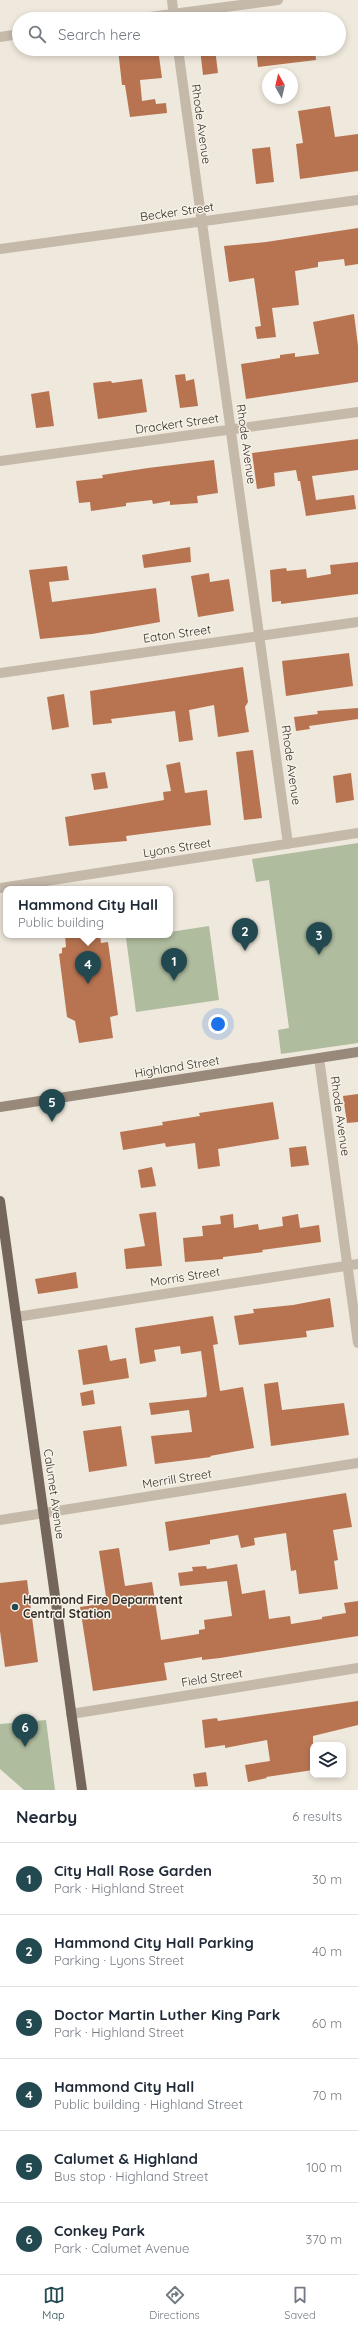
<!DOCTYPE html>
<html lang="en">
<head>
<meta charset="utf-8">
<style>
	body { margin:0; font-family:Quicksand,sans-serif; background:#f2f2f3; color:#1f2937 }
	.controls { position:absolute; right:12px; bottom:12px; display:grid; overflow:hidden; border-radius:8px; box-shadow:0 2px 6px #0003 }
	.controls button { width:36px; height:36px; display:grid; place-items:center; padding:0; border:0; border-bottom:1px solid #e0e1e3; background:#fff; color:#1f2937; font:20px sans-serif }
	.compass { position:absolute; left:262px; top:68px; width:36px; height:36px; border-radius:50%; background:#fff; box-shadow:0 2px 6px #0003; rotate:352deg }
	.you { position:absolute; left:218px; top:1024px; width:14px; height:14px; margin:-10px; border:3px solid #fff; border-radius:50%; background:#1a73e8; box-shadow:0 0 0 6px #1a73e833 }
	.badge { display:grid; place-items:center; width:26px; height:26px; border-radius:50%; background:#234950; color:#fff; font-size:13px; font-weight:700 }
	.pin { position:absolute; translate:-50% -33px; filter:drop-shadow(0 1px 2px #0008) }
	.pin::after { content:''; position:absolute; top:21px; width:14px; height:12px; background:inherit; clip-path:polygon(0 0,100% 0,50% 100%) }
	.popup { position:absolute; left:3px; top:886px; width:170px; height:52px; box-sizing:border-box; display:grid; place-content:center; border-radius:8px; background:#fff; filter:drop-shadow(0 1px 3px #0005); font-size:13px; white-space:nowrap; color:#747a83 }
	.popup b { font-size:15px; color:#1f2937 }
	.popup::after { content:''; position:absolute; left:50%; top:100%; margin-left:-8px; border:8px solid transparent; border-top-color:#fff }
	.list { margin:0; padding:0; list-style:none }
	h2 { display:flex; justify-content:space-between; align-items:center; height:52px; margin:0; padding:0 16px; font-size:17px }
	h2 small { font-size:13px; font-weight:400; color:#747a83 }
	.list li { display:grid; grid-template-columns:26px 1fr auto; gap:12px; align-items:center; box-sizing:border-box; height:72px; padding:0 16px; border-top:1px solid #e0e1e3 }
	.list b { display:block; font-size:15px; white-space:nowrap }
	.list p { margin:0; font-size:13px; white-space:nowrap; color:#747a83 }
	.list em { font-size:13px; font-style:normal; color:#747a83 }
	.icon { flex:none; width:22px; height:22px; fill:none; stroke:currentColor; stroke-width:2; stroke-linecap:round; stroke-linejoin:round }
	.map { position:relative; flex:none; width:358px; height:1790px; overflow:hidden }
	.search { position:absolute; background:#fff; box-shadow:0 2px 6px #0003; left:12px; right:12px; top:12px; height:44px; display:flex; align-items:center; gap:10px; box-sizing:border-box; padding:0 14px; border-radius:22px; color:#747a83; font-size:15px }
	.sheet { height:484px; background:#fff }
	nav { display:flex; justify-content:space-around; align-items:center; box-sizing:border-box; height:56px; border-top:1px solid #e0e1e3; background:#fff; font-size:11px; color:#747a83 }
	nav a { display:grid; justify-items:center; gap:2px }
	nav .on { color:#234950 }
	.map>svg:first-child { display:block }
	.green { fill:#afbc9e }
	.building { fill:#b87451 }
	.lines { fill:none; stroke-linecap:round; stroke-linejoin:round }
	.street { stroke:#c5b9aa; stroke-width:10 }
	.secondary { stroke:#99897b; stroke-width:10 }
	.primary { stroke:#74665b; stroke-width:10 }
	.poi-dot { fill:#234950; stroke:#f7f2e8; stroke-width:1.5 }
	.labels { text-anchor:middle; stroke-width:3; stroke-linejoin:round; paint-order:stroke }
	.street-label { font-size:12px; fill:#342d28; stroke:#f7f2e8 }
	.poi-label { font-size:12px; font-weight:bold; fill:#342d28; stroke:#f7f2e8; text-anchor:start }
</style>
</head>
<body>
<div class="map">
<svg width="358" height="1790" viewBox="0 0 358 1790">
	<rect width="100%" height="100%" fill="#efe8dc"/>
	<path class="green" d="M358,843V1043L281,1054L278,1030L289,1028L269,880L256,882L252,859Z
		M209,926L219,1000L136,1012L126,938L170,935V932Z
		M46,1720L55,1790H24L0,1769V1724Z"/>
	<path class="building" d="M118,49H158L162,78L140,80L142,101L155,99L156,104L166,103L167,113L130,117L125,85H122Z
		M200,49H215L218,73L203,75Z
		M256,49H315L316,60L258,67Z
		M330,106L335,137L358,134V171L300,179L296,144L303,143L298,111Z
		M270,147L274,182L256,184L252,149Z
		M358,228V264L345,266L344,259L318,262V267L295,271L299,305L272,308L276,337L257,339L255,327L261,326L254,278L229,282L224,246L266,242Z
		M354,314L358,346V382L246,399L241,364L280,358V355L295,353V357L319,354L313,322Z
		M185,374L186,381L194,379L198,406L180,408L175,375Z
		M142,379L147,412L98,419L93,383L111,381L112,383Z
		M49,391L54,426L36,428L31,394Z
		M358,439V470L312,476L316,500L354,495L356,509L306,516L300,481H298L296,470L274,473L275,486L257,489L252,453Z
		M214,460L218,493L197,496L198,503L170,505V501L153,504L152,500L126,503V506L91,511L90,502L79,503L76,481L103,478L102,475L148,468Z
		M190,547L191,562L144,568L142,555Z
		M358,562V594L281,604V601L272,602L270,570L286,568L287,571L306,569L307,578L331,574L330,565Z
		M67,566L69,580L49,582L52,602L156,588L160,622L92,634L40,639L29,570Z
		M209,573L210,582L229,579L234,611L198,617L191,576Z
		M349,653L353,686L286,696L282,661Z
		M243,667L248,702L245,707L249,732L218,737L214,705L189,710L193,740L179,742L175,711L111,719L112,723L93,725L90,691Z
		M64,694L69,727L52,730L47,697Z
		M358,708V719L309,726L310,729L296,731L294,717L318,714L317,711Z
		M253,750L262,818L244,820L236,752Z
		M180,762L185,793L207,790L211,825L126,836L127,841L69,846L65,817L164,800L163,792L171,791L166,765Z
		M105,772L108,788L94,790L91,774Z
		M351,773L354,800L336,803L333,776Z
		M65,935H100L101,943L108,942L118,1015L110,1017L113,1038L79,1043L75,1021L67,1017L59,954L62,953V948L66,947Z
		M358,1094V1122L347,1123L343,1096Z
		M273,1102L279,1139L218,1149L220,1166L198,1169L195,1143L166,1147L165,1143L123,1150L120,1132L163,1125L162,1122L200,1116L199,1113Z
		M306,1146L309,1165L291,1167L289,1148Z
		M152,1167L156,1186L141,1188L138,1170Z
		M156,1212L162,1266L126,1269L124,1249L145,1246L139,1214Z
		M233,1214L234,1228L258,1224L259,1230L283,1226L282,1217L298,1214L300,1228L319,1225L321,1242L262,1250L263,1252L223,1257V1259L185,1262L183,1238L203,1236L202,1226L221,1224L220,1216Z
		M76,1272L78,1288L38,1294L35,1279Z
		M330,1298L334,1327L306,1331L307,1337L239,1345L234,1316L254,1313L253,1309L293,1305Z
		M213,1316L218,1344L213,1345L220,1391L243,1387L254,1448L210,1456L211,1457L155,1464L151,1436L192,1432L189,1410L151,1415L149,1403L206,1397L207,1394L201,1351L181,1354L180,1346L154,1350L156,1361L140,1364L135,1328Z
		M107,1345L110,1361L126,1358L129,1378L83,1385L78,1350Z
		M278,1382L282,1410L344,1403L349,1435L271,1446L264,1384Z
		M93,1390L95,1404L82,1406L80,1393Z
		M121,1426L127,1466L89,1472L83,1431Z
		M346,1493L352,1527L333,1530L338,1560L334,1561L338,1589L299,1594L296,1570L291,1571L286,1533L254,1538L255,1545L241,1548L238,1535L210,1540V1544L169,1551L165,1522Z
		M119,1548L125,1586L152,1582L161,1640L199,1634V1630L205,1629L204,1620L232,1616L227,1581L180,1586L178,1573L193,1571L192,1567L206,1566L207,1569L237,1564L242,1594L265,1590L269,1619L290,1616L291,1624L322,1619V1617L346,1613L344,1603L358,1601V1636L220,1658L202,1660V1657L164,1663L167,1680L93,1691L80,1607L107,1603L99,1551Z
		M27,1580L38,1662L5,1667L0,1631V1583Z
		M358,1701V1725L313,1736V1770L266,1777L267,1778L248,1782L245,1765L270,1761L267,1740L225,1748V1745L205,1748L202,1720L217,1718L218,1721Z
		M206,1772L208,1786L195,1787L193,1774Z"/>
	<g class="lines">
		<path class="street" d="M172,0L174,19
			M135,19L278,0
			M0,37L19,34
			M178,49L288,844
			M0,249L358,200
			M0,461L358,412
			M0,673L358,622
			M0,888L358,833
			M319,1058L358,1343
			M16,1317L358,1264
			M0,1520L358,1463
			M71,1714L358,1668"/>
		<path class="secondary" d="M0,1107L358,1052"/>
		<path class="primary" d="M0,1201L82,1790"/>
	</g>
	<circle class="poi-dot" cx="15" cy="1607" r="4"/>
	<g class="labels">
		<g class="street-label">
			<text transform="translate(201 124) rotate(82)" y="4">Rhode Avenue</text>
			<text transform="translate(177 212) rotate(-8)" y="4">Becker Street</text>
			<text transform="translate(177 424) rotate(-8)" y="4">Drackert Street</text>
			<text transform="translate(246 444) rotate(82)" y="4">Rhode Avenue</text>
			<text transform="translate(177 634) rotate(-8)" y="4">Eaton Street</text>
			<text transform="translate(291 765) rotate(82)" y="4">Rhode Avenue</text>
			<text transform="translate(177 848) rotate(-9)" y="4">Lyons Street</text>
			<text transform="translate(177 1067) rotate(-9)" y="4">Highland Street</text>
			<text transform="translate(340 1116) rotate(82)" y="4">Rhode Avenue</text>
			<text transform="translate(185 1277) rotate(-9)" y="4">Morris Street</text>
			<text transform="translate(177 1479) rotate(-9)" y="4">Merrill Street</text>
			<text transform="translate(54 1494) rotate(82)" y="4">Calumet Avenue</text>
			<text transform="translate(212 1678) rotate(-9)" y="4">Field Street</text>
		</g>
		<g class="poi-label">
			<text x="23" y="1604">Hammond Fire Deparmtent<tspan x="23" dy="14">Central Station</tspan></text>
		</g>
	</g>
</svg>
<div class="controls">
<button><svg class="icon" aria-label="layers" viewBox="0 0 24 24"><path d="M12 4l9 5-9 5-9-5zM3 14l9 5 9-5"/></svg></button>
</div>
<svg class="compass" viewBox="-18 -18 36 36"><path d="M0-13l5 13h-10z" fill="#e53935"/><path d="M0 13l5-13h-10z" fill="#747a83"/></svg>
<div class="you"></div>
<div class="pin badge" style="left:174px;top:981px">1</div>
<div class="pin badge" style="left:245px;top:951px">2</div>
<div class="pin badge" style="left:319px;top:955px">3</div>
<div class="pin badge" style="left:88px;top:984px">4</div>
<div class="popup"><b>Hammond City Hall</b>Public building</div>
<div class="pin badge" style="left:52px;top:1122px">5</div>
<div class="pin badge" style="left:25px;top:1747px">6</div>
<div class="search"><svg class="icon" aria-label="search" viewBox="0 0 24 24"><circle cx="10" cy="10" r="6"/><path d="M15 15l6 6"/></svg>Search here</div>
</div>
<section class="sheet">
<h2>Nearby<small>6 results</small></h2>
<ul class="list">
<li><span class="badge">1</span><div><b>City Hall Rose Garden</b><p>Park · Highland Street</p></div><em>30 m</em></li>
<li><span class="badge">2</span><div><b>Hammond City Hall Parking</b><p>Parking · Lyons Street</p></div><em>40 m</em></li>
<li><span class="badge">3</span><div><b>Doctor Martin Luther King Park</b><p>Park · Highland Street</p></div><em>60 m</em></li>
<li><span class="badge">4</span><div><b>Hammond City Hall</b><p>Public building · Highland Street</p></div><em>70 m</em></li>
<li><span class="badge">5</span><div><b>Calumet &amp; Highland</b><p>Bus stop · Highland Street</p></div><em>100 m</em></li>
<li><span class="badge">6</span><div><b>Conkey Park</b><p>Park · Calumet Avenue</p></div><em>370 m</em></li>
</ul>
</section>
<nav>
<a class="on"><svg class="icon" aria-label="map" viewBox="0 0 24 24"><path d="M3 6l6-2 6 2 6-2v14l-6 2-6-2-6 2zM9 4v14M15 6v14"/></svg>Map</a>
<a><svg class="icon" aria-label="directions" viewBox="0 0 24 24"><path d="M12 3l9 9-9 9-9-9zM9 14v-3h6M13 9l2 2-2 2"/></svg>Directions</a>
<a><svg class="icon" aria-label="saved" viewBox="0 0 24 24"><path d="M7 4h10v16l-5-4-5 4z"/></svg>Saved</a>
</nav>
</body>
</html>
